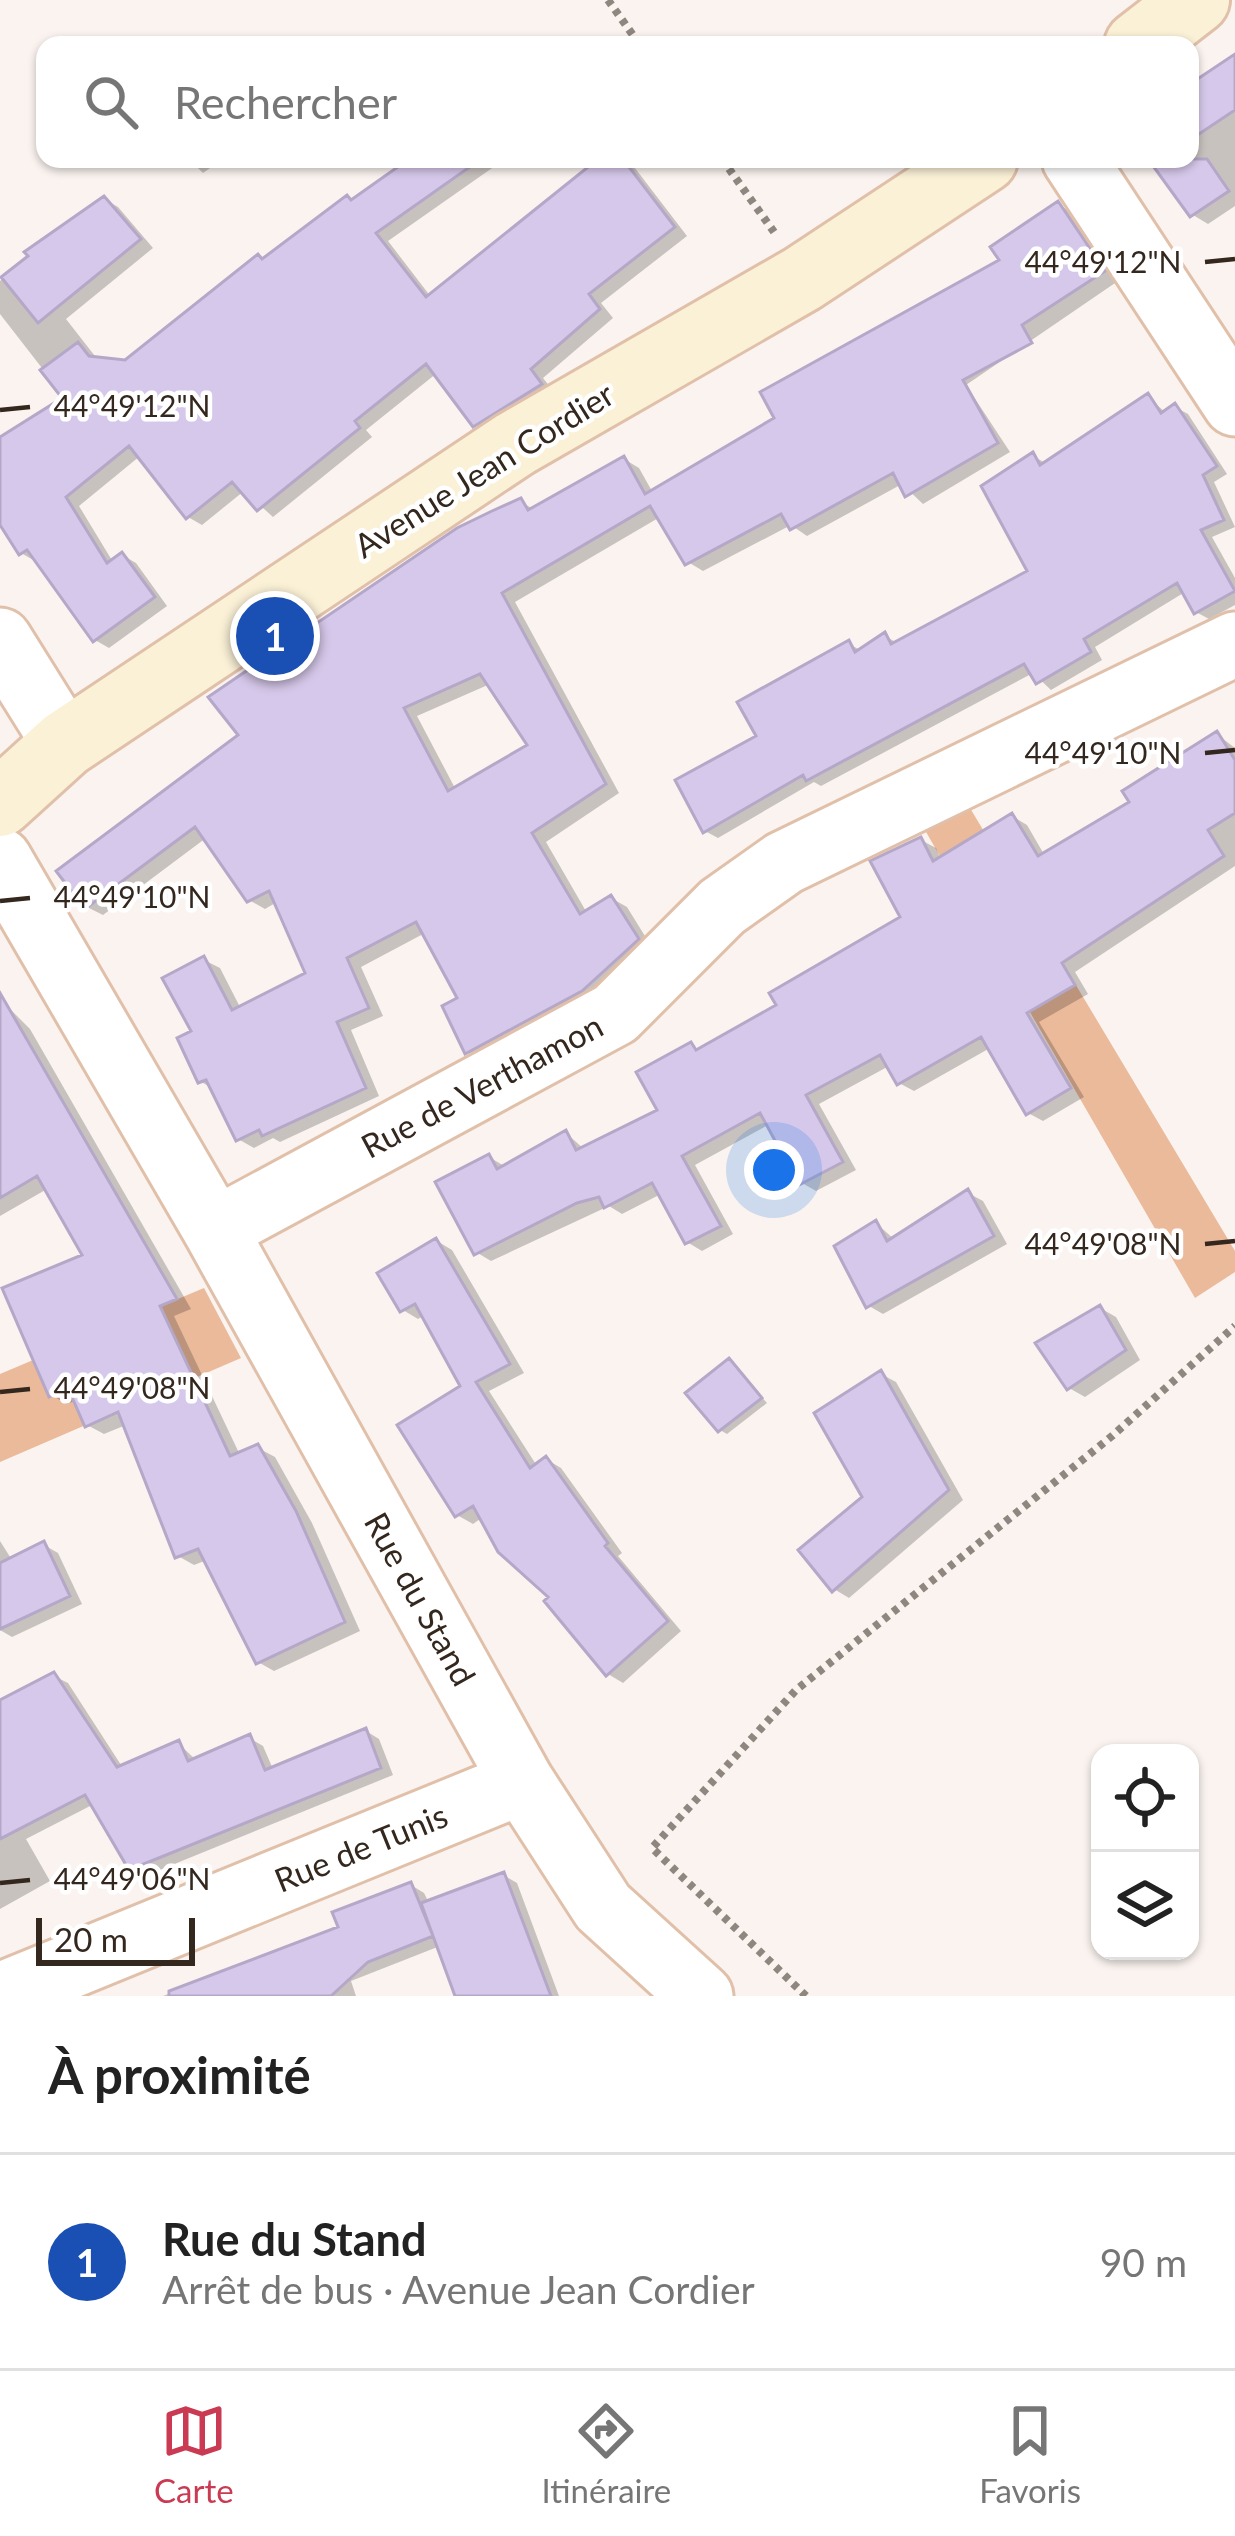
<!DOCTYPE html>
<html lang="fr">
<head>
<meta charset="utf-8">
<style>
	body { margin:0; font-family:Lato,sans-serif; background:#f6f6f6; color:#222 }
	.controls { position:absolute; right:36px; bottom:36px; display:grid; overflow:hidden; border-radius:24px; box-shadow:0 3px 9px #0004 }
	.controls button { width:108px; height:108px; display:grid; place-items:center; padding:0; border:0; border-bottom:3px solid #e0e0e0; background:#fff; color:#222; font:60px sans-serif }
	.scale { position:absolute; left:36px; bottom:30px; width:159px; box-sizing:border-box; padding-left:12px; border:6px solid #33271e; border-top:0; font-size:33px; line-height:42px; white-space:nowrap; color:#33271e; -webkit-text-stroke:9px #fff; paint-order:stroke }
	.you { position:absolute; left:774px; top:1170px; width:42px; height:42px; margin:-30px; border:9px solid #fff; border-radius:50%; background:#1a73e8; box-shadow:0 0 0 18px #1a73e833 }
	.badge { display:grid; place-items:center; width:78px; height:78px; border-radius:50%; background:#ca3a52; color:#fff; font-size:39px; font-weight:700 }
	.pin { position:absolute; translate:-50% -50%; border:6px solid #fff; box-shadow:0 3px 12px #0006 }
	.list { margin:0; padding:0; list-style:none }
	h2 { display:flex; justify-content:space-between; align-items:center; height:156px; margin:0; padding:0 48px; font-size:51px }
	h2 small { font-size:39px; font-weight:400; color:#767676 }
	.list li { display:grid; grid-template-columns:78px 1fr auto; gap:36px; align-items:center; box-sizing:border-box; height:216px; padding:0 48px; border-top:3px solid #e0e0e0 }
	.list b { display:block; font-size:45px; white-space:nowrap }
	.list p { margin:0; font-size:39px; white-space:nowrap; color:#767676 }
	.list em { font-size:39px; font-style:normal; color:#767676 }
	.icon { flex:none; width:66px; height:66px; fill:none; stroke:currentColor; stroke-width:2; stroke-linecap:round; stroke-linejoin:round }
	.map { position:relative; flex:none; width:1235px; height:1996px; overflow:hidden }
	.search { position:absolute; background:#fff; box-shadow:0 3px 9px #0004; left:36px; right:36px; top:36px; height:132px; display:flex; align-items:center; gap:30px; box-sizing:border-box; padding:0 42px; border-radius:24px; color:#767676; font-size:45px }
	.sheet { height:372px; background:#fff }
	nav { display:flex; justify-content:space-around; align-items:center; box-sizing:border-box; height:168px; border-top:3px solid #e0e0e0; background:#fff; font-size:33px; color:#767676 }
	nav a { display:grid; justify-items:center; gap:6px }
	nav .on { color:#ca3a52 }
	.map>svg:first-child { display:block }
	.green { fill:#eaba9a }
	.shadow { fill:#0003; fill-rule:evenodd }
	.building { fill:#d6c8ea; stroke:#b5a7c8; stroke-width:3; fill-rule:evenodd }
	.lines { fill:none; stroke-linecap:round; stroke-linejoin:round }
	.street-casing { stroke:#e1c0aa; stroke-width:69 }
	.secondary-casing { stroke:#e1c0aa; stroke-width:72 }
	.path { stroke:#8f867f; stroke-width:8; stroke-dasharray:6 6; stroke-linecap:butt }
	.street { stroke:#fff; stroke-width:63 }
	.secondary { stroke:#fbf1d7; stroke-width:66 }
	.ticks { fill:none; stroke:#33271e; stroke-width:4.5 }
	.labels { text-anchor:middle; stroke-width:9; stroke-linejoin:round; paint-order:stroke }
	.street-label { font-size:33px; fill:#33271e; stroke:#fff }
	.ticks-label { font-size:30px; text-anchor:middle; fill:#33271e; stroke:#fff; stroke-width:9; stroke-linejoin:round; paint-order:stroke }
</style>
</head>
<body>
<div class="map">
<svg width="1235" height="1996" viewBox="0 0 1235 1996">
	<rect width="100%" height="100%" fill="#faf3ef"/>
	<path class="green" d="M967,803L1235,1251V1272L1195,1298L922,825Z
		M204,1288L241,1358L0,1462V1374Z"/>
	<path class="shadow" d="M1235,63V206L1208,224L1193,215L1152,159H1190V87Z
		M189,159H223L203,173Z
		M414,159H505L388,241L431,297L603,159H628L687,236L601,303L613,318L543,378L554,392L489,433L475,424L437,373L366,430L372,437L273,517L244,491L202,525L188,517L140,456L79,506L113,562L122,555L136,563L167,606L109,648L95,640L35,561L21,553L0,519V440L66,399L0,314V281L104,199L118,207L153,248L66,319L98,360L126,363Z
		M1058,205L1074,213L1118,281L966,385L1010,452L923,504L902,484L807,536L791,525L703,571L688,562L660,517L515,602L619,793L546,842L587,913L611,898L627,907L653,949L598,998L482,1061L467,1052L462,999L425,933L361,967L383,1016L351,1030L379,1096L280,1142L273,1138L254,1148L238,1139L213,1089L200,1081L195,1033L204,960L220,968L241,1009L309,974L277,902L265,909L249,900L206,838L103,915L87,907L242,736L521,502L535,510L624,459L639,468L653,493L778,419L1003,261ZM490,684L531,746L456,790L417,716Z
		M1148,397L1166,413L1175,407L1188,414L1227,474L1214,482L1235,527L1212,537L1235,578V605L1209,619L1196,612L1185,592L1095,647L1102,660L1051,690L1033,673L821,786L814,782L718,838L705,831L760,737L849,644L862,651L885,636L899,644L1031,572L1033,456L1047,464Z
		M1218,735L1235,748V866L1075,972L1088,994L1039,1022L1084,1097L1043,1121L1028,1113L990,1048L914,1091L899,1083L889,1066L819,1104L856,1170L816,1191L802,1183L770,1124L695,1165L733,1234L702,1251L687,1242L661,1194L622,1214L609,1206L491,1261L476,1252L489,1157L506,1167L566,1133L584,1149L661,1112L691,1046L700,1051L780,1006L904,918L921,840L936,848L941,860L1012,816L1027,825L1045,856L1133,803Z
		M0,999L30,1029L191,1309L174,1316L240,1455L258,1448L275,1457L312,1523L360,1631L274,1671L258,1662L207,1560L194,1565L178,1556L126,1425L104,1434L87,1425L77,1400L67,1404L51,1395L86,1257L47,1189L0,1216Z
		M968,1193L983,1201L1007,1244L883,1314L869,1306L876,1223L895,1240Z
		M437,1241L452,1250L524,1373L489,1391L537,1466L546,1459L561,1468L622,1553L618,1556L681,1631L623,1683L608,1674L548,1601L553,1597L483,1517L473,1524L457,1515L464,1387L425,1315L418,1319L403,1310Z
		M1100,1308L1116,1317L1140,1360L1085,1397L1069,1388Z
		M729,1361L767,1403L727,1434L720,1430Z
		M881,1374L896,1382L963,1500L849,1598L834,1589L866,1498Z
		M0,1541L12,1560L44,1545L58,1553L82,1604L12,1637L0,1630Z
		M54,1676L68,1683L123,1768L179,1744L196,1760L249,1738L263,1746L273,1769L366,1731L379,1739L393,1775L145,1876L131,1868L94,1804L26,1839L50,1881L0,1909V1705Z
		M503,1875L517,1883L559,1996H458L440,1946L351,1981L356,1996H163L342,1928L411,1885L424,1893L429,1903Z"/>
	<path class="building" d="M1235,54V110L1190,140V84Z
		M409,159H481L376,233L426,297L598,159H623L675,227L589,294L600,309L531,369L542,384L473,427L426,364L355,421L360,428L257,511L232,482L186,519L129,446L66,497L107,563L122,552L155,597L93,642L27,550L19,555L0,525V437L62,398L40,370L78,342L89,356L125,360L258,254L262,259L347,195L351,200Z
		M1148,159H1207L1229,191L1190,217Z
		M104,196L141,239L38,323L1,277L28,256L24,252Z
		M1058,201L1105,271L1022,325L1032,343L963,380L998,443L905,497L893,473L790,530L781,514L685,565L650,506L502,593L606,784L532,833L580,914L611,895L639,939L582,991L465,1054L442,1006L457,998L416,922L347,958L369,1008L337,1022L366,1088L262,1136L259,1130L236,1141L206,1080L198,1083L177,1038L191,1031L162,978L204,956L232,1010L305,973L269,891L247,902L195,827L85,909L56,871L238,735L208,697L457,528L492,511L521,498L528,510L624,456L645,494L774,418L760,392L999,260L990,247ZM480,674L527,745L448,791L404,708Z
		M1148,393L1161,413L1175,403L1217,466L1203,475L1224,520L1201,530L1235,591L1194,614L1177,583L1084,639L1091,652L1036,684L1024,664L806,781L803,775L703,833L675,780L756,736L737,702L849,640L855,652L885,632L891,644L1027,571L981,486L1033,452L1040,465Z
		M1217,731L1235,760V813L1208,830L1224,856L1062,963L1075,985L1027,1013L1071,1088L1026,1115L981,1037L897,1085L880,1055L806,1095L843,1162L799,1185L760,1113L682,1156L721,1226L685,1244L652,1183L604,1208L599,1197L577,1203L474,1255L435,1182L489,1154L497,1169L566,1130L576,1150L657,1110L636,1072L691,1042L696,1050L776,1005L769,993L900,917L870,861L921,837L933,861L1012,813L1038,856L1129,802L1122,791Z
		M0,993L177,1299L160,1306L230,1456L258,1444L296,1511L345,1622L256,1664L198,1549L175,1558L118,1412L85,1427L68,1388L49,1397L2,1288L82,1255L37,1176L0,1198Z
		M968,1189L994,1236L866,1308L834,1246L876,1220L887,1241Z
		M436,1238L510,1364L476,1382L530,1468L546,1456L608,1543L605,1546L668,1621L606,1676L544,1601L548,1597L498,1552L473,1506L455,1517L397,1425L460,1386L415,1304L400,1312L377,1273Z
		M1100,1305L1126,1350L1067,1390L1035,1343Z
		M729,1358L762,1398L718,1432L685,1393Z
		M881,1370L949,1490L832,1592L798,1550L862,1497L814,1413Z
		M44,1541L70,1596L0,1629V1563Z
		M54,1672L117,1767L179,1740L188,1761L250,1734L265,1770L366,1728L381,1768L129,1870L85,1795L0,1839V1700Z
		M504,1872L551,1996H455L433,1936L368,1962L331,1996H169V1991L338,1927L332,1912L411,1882L433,1936L421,1903Z"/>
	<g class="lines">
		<defs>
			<path id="street" d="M1074,159L1235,404
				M0,640L65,744
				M0,860L215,1230L522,1782L603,1907L701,1996
				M215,1230L615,1014L722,907L784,863L1235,644
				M0,1995L522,1782"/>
			<path id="secondary" d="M1138,45L1196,0
				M0,803L65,744L515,444L802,279L984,159"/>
		</defs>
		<use href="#street" class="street-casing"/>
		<use href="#secondary" class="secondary-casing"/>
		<path class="path" d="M608,0L640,45
			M722,159L774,232
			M806,1996L652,1848L796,1690L1112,1436L1235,1326"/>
		<use href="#street" class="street"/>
		<use href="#secondary" class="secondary"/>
	</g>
	<path class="ticks" d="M1205,262L1235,259M0,410L30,407M1205,753L1235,750M0,901L30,898M1205,1244L1235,1241M0,1392L30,1389M0,1883L30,1880"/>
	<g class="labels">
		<g class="street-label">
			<text transform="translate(484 470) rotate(-32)" y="12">Avenue Jean Cordier</text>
			<text transform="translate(482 1086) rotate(-28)" y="12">Rue de Verthamon</text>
			<text transform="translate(420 1599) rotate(61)" y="12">Rue du Stand</text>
			<text transform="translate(361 1848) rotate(-22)" y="12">Rue de Tunis</text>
		</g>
	</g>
	<g class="ticks-label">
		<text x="1103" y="273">44°49'12"N</text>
		<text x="132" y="417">44°49'12"N</text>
		<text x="1103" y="764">44°49'10"N</text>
		<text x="132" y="908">44°49'10"N</text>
		<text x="1103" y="1255">44°49'08"N</text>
		<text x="132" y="1399">44°49'08"N</text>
		<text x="132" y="1890">44°49'06"N</text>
	</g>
</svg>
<div class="controls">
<button><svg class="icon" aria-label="locate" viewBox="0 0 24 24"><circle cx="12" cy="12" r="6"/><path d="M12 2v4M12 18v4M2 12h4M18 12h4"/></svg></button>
<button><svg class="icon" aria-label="layers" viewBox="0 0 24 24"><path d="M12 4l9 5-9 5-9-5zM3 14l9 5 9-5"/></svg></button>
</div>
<div class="scale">20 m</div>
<div class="you"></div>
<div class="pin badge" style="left:275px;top:636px;background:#1a4fb4">1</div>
<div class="search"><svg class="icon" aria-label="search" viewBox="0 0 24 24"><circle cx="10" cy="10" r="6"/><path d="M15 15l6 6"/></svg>Rechercher</div>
</div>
<section class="sheet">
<h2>À proximité<small></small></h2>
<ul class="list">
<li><span class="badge" style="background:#1a4fb4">1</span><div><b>Rue du Stand</b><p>Arrêt de bus · Avenue Jean Cordier</p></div><em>90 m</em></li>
</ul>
</section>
<nav>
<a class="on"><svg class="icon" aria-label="map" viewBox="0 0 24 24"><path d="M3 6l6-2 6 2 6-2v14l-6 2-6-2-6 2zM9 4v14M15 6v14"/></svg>Carte</a>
<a><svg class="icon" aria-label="directions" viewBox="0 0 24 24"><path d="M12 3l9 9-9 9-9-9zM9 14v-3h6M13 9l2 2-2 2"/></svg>Itinéraire</a>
<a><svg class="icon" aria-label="saved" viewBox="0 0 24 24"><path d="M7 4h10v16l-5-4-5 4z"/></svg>Favoris</a>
</nav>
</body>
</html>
